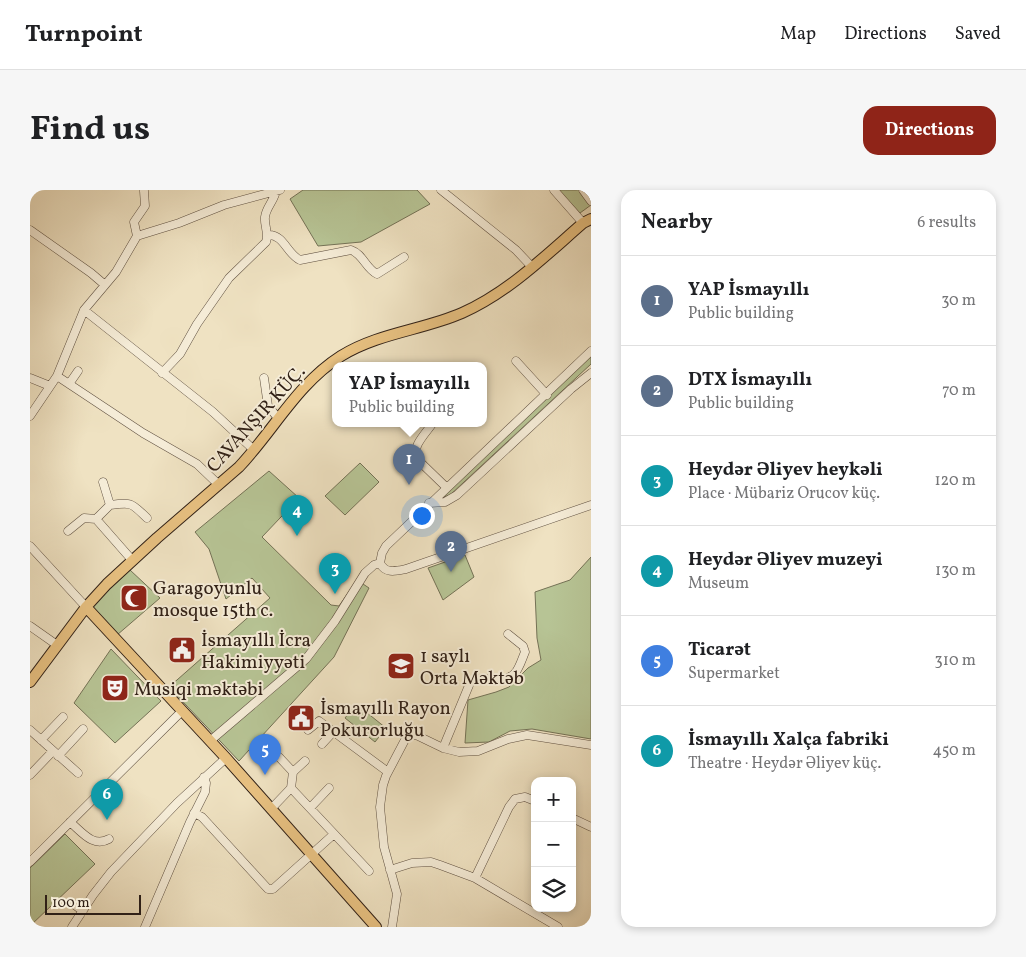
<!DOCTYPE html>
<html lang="en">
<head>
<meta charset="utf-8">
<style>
	body { margin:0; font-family:Vollkorn,serif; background:#f6f6f6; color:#202124 }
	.controls { position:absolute; right:15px; bottom:15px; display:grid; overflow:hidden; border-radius:10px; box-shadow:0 2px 8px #0003 }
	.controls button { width:45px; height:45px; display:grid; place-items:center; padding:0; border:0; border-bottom:1px solid #e0e0e0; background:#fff; color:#202124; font:25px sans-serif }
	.scale { position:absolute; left:15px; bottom:12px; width:96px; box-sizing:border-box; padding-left:5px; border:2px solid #312117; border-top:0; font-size:14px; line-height:18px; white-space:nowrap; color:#312117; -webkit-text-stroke:4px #f5ecd7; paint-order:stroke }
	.you { position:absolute; left:391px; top:325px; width:18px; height:18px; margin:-12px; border:4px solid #fff; border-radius:50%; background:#1a73e8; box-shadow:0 0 0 8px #1a73e833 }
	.badge { display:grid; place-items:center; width:32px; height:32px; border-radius:50%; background:#8f2418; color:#fff; font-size:16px; font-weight:700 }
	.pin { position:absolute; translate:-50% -41px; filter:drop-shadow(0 1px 2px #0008) }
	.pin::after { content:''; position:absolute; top:26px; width:18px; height:15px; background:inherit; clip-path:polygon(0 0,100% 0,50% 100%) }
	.popup { position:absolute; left:302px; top:172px; width:155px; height:65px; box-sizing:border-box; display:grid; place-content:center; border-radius:10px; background:#fff; filter:drop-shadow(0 1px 4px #0005); font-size:16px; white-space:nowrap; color:#757577 }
	.popup b { font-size:19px; color:#202124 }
	.popup::after { content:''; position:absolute; left:50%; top:100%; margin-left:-10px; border:10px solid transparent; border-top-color:#fff }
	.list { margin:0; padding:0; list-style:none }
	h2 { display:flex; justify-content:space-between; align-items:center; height:65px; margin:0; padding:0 20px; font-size:21px }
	h2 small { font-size:16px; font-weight:400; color:#757577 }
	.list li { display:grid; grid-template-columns:32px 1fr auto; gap:15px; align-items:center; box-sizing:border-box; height:90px; padding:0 20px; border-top:1px solid #e0e0e0 }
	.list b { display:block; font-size:19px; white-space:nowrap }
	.list p { margin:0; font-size:16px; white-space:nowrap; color:#757577 }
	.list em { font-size:16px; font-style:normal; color:#757577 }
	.icon { flex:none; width:28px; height:28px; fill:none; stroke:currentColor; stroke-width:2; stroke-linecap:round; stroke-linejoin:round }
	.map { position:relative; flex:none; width:561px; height:737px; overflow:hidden; border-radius:15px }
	header { display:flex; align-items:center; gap:30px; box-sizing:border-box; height:70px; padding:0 25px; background:#fff; border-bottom:1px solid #e0e0e0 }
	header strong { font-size:24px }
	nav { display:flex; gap:28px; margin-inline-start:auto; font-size:18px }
	.intro { display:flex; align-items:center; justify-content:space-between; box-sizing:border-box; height:120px; padding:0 30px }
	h1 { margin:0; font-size:35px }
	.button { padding:12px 22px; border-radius:15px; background:#8f2418; color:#fff; font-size:18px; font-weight:700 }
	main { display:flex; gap:30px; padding:0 30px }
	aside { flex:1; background:#fff; border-radius:15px; box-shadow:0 2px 8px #0003 }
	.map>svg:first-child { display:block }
	.green { fill:#b7c495; stroke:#747256 }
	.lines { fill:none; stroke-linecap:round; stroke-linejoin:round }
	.minor-casing { stroke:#605142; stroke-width:9 }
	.major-casing { stroke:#312117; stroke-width:12 }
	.minor { stroke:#f5ecd7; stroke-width:8 }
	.major { stroke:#e8c181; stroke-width:10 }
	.labels { text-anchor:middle; stroke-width:4; stroke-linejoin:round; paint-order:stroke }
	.street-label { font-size:19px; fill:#312117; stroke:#f5ecd7 }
	.poi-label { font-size:19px; fill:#312117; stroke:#f5ecd7; text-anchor:start }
</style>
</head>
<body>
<header>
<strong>Turnpoint</strong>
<nav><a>Map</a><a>Directions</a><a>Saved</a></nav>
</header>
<div class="intro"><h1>Find us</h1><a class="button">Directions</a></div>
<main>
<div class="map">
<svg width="561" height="737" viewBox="0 0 561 737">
	<rect width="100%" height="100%" fill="#efe2c2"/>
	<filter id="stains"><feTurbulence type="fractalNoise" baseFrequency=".004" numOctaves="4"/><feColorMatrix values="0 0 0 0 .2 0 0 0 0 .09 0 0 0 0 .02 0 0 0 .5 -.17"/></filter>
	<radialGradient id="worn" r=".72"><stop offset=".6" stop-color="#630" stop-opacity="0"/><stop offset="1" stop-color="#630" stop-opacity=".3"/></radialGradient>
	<path class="green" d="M273,0H387L400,14L331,52L288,56L260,9Z
		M528,0H549L561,15L550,23Z
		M561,166V174L420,305L410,308Z
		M330,273L349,292L315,325L295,306Z
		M239,281L269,308L232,347L301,415L309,416L327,390L339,398L304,467L209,571L139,497L240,408L222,388L196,409L179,359L165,342Z
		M435,365L444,387L413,410L398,378Z
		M561,367V549L502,539L480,541L459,552L435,553L438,510L466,502L479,497L498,478L511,470L507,448L505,402L540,390Z
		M100,380L130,408L87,445L61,417Z
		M81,459L131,511L85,553L44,513Z
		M326,514L356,538L345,552L315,528Z
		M35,644L65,674L0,736V678Z"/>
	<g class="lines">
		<defs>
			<path id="minor" d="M411,0L486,60L502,77
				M524,0L553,33
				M553,0L561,11
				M0,40L61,83L75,95
				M239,45C254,45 257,64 270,70L321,60C333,64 336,79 347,84L374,67
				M107,46L104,32L115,16L114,1
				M54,120L183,222L224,260
				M486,171L517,205
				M132,183L150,164L167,134L199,88L236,52C239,42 234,36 235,27C236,17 245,10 246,0
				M27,186L113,243L167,274L189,295
				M0,188L20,196
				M234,188L238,216L248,228
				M39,194L48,181
				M0,226L27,186L54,120L86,82L107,46L149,33L194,15L250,0
				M402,234C396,243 382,256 386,268L417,298
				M399,313L415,312L427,305L541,199L561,183
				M80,315C103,312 101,313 117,328
				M66,329L80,315L73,292
				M38,341L54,328L66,329L102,370
				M0,356L56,417
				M350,373L352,363L356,356L561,161
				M350,373C355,384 366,381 376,379L561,315
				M0,436L27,455
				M0,540L48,583
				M278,540L289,531L358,582
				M11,550L33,527
				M180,551L276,469L305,431L335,383L344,375L350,373
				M292,554L303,542
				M413,558L440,493C452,483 471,496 484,484C489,480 492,469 495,462L493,456L478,444
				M28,566L53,539
				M263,582L275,571
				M0,585L23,561
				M261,598L339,681
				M280,618L299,598
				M241,619L261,598L263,582L249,567
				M164,623L172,627L238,699H243L304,644
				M542,628L561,637
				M40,632C52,642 63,658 79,649
				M0,672L152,521
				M360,680L382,673L401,672L410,675L445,688L528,737
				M445,688L479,617L485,609L495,607L505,611
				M42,713L53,721
				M42,737L63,705L81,682L147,613L196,568
				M115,737L160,632L175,602L176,593L174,587
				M362,737L367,704L354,657L350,617L353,595L356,586L377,546L386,545L413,558L429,562L448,561L478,549L497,545L561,555"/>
			<path id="major" d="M56,417L196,568L346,737
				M0,492L56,417L77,394L127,348L209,277C244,240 267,194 311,166C348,143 393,140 432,123C479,102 515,66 553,33L561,29"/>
		</defs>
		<use href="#minor" class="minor-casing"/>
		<use href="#major" class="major-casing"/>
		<use href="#minor" class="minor"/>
		<use href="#major" class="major"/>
	</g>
	<defs>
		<symbol id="mosque-square" viewBox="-11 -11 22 22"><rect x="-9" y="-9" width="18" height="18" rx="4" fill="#8f2418" stroke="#f5ecd7"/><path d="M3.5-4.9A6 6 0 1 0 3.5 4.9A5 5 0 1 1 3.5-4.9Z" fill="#fff"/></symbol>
		<symbol id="civic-square" viewBox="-11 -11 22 22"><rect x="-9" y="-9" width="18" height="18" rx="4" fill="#8f2418" stroke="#f5ecd7"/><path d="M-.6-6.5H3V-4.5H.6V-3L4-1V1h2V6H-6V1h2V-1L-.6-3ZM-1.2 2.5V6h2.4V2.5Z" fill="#fff"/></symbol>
		<symbol id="school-square" viewBox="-11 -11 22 22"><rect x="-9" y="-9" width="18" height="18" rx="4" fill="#8f2418" stroke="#f5ecd7"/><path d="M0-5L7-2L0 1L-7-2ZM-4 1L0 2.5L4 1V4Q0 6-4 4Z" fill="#fff"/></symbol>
		<symbol id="theatre-square" viewBox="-11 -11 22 22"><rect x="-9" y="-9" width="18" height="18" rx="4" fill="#8f2418" stroke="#f5ecd7"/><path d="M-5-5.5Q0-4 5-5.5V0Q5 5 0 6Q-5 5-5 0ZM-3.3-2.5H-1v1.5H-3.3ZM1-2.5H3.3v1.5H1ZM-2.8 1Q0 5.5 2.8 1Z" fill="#fff"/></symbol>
	</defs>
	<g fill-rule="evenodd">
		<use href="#mosque-square" x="88" y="392" width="32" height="32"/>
		<use href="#civic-square" x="136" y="444" width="32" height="32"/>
		<use href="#school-square" x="355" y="460" width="32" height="32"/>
		<use href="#theatre-square" x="69" y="482" width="32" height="32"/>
		<use href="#civic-square" x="255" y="512" width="32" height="32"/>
	</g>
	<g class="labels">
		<g class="street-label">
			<text transform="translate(225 228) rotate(-48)" y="7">CAVANŞIR KÜÇ.</text>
		</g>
		<g class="poi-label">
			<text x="123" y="404">Garagoyunlu<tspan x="123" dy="22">mosque 15th c.</tspan></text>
			<text x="171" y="456">İsmayıllı İcra<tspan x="171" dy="22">Hakimiyyəti</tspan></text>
			<text x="390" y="472">1 saylı<tspan x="390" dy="22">Orta Məktəb</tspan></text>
			<text x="104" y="505">Musiqi məktəbi</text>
			<text x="290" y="524">İsmayıllı Rayon<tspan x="290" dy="22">Pokurorluğu</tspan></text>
		</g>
	</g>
	<rect width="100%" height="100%" filter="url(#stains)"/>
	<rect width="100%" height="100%" fill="url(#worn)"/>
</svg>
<div class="controls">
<button>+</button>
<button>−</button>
<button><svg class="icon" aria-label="layers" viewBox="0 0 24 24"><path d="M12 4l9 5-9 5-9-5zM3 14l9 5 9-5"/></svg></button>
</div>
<div class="scale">100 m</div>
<div class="you"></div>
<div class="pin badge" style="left:379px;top:295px;background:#5c6f8a">1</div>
<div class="popup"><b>YAP İsmayıllı</b>Public building</div>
<div class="pin badge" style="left:421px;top:382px;background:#5c6f8a">2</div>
<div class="pin badge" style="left:305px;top:404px;background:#0f9aa8">3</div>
<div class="pin badge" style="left:267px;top:346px;background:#0f9aa8">4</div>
<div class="pin badge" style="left:235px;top:585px;background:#3f7fe0">5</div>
<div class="pin badge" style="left:77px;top:630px;background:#0f9aa8">6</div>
</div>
<aside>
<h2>Nearby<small>6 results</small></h2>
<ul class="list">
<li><span class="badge" style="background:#5c6f8a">1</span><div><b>YAP İsmayıllı</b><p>Public building</p></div><em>30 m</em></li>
<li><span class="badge" style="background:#5c6f8a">2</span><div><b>DTX İsmayıllı</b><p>Public building</p></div><em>70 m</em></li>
<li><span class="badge" style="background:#0f9aa8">3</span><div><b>Heydər Əliyev heykəli</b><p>Place · Mübariz Orucov küç.</p></div><em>120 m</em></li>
<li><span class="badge" style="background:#0f9aa8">4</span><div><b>Heydər Əliyev muzeyi</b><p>Museum</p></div><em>130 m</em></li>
<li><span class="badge" style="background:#3f7fe0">5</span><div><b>Ticarət</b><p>Supermarket</p></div><em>310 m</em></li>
<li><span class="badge" style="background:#0f9aa8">6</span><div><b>İsmayıllı Xalça fabriki</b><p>Theatre · Heydər Əliyev küç.</p></div><em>450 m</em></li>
</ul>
</aside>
</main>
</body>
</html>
